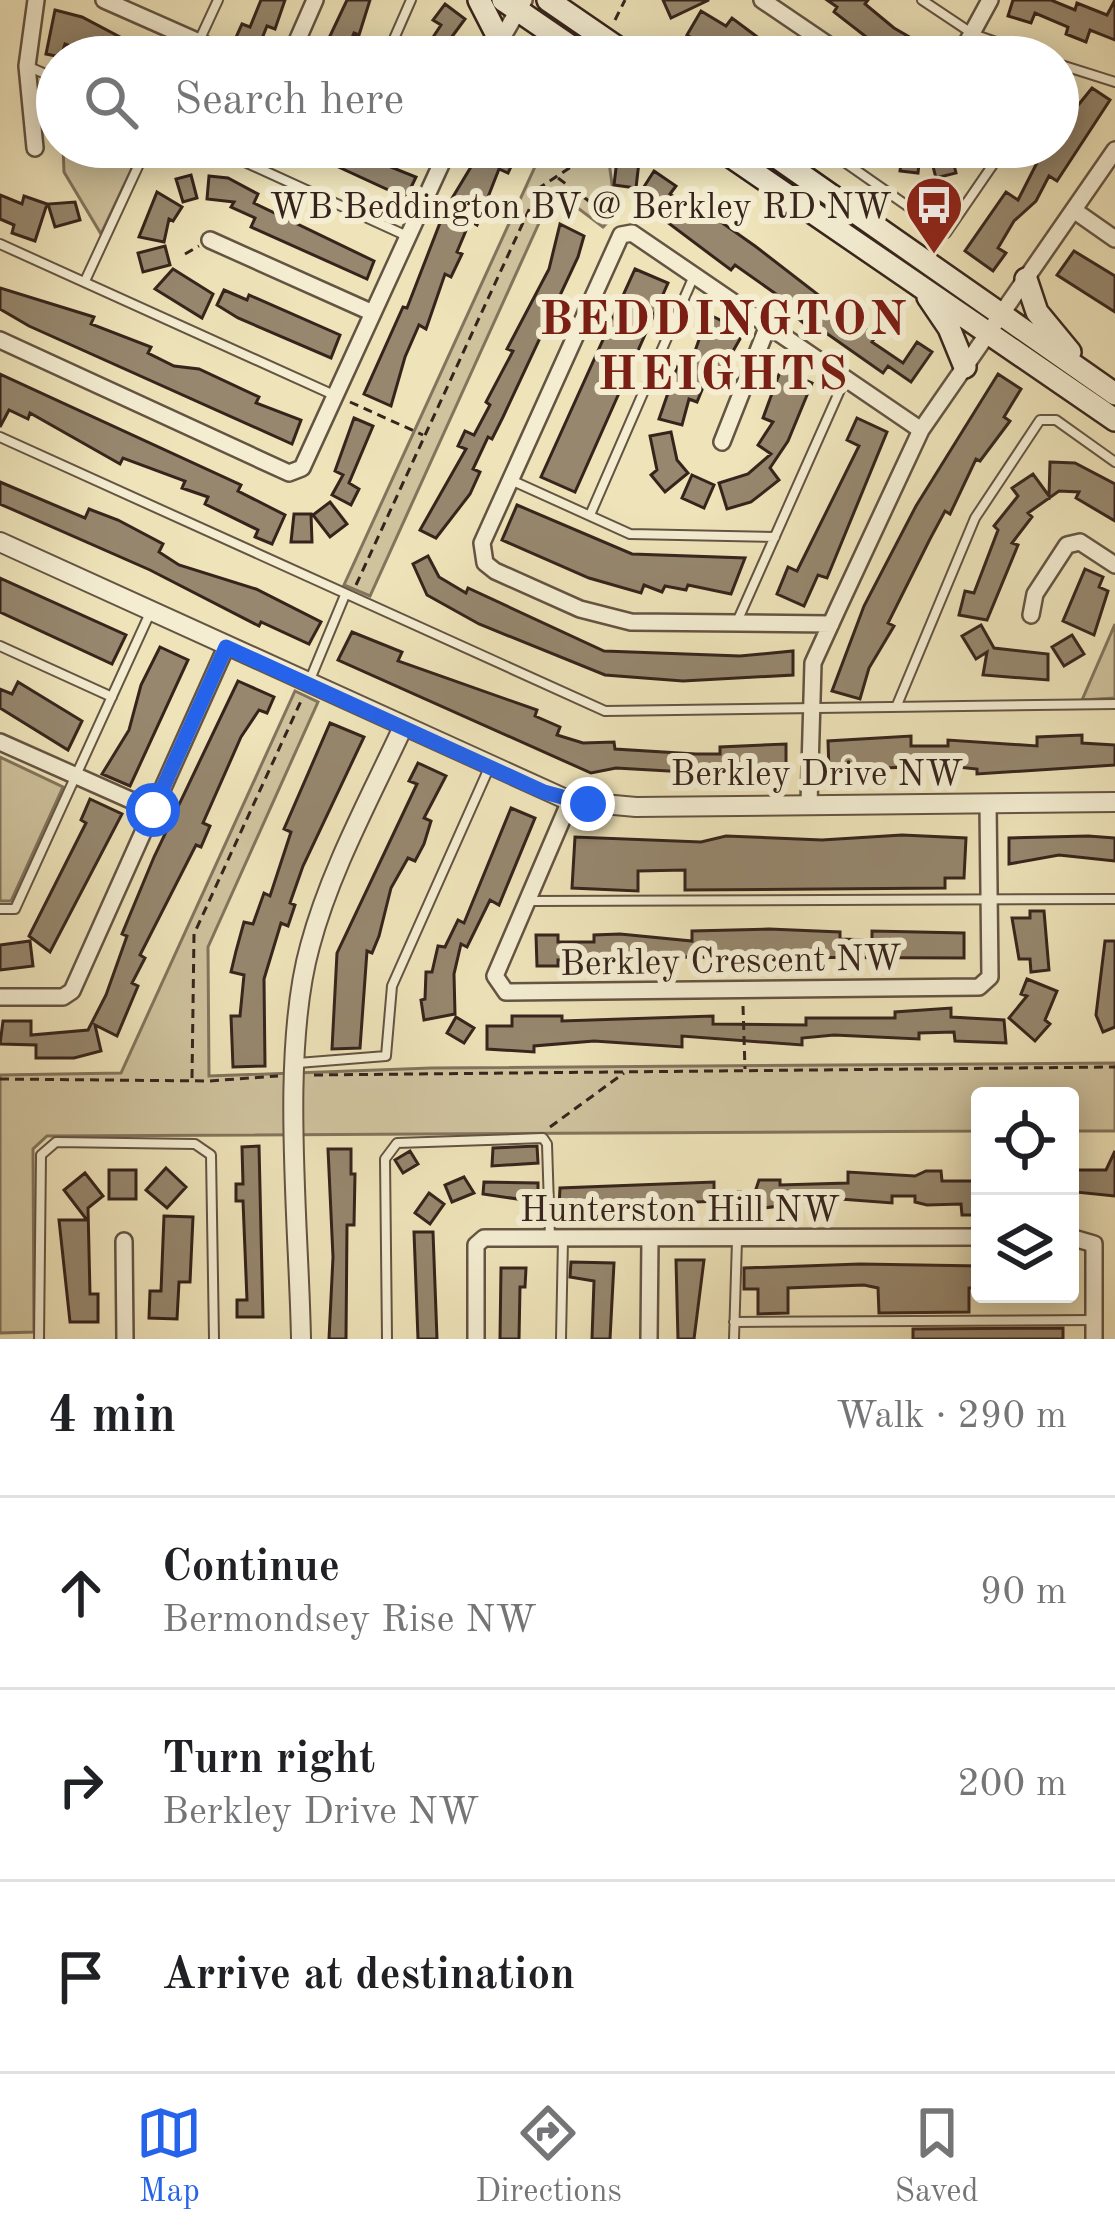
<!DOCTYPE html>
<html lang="en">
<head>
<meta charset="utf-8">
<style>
	body { margin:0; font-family:"Old Standard TT",serif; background:#f6f6f6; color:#202124 }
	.controls { position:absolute; right:36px; bottom:36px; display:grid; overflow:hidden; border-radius:12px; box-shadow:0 6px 30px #0003 }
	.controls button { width:108px; height:108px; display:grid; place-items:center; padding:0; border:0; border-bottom:3px solid #e0e0e0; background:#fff; color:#202124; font:60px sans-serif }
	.stop { position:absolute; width:36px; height:36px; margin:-27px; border:9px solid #2563eb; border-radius:50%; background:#fff }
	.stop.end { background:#2563eb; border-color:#fff; box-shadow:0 3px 12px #0008 }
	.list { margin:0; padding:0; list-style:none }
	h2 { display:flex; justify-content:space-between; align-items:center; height:156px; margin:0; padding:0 48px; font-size:51px }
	h2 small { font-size:39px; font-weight:400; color:#757577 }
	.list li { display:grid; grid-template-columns:78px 1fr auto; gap:36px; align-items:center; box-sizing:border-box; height:192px; padding:0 48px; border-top:3px solid #e0e0e0 }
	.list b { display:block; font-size:45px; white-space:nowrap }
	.list p { margin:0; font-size:39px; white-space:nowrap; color:#757577 }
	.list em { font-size:39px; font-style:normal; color:#757577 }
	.icon { flex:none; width:66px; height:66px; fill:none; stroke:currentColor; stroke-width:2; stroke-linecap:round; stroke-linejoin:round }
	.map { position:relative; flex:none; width:1115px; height:1339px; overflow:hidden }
	.search { position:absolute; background:#fff; box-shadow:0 6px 30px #0003; left:36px; right:36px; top:36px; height:132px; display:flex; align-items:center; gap:30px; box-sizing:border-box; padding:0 42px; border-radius:66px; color:#757577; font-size:45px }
	.sheet { height:732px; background:#fff }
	nav { display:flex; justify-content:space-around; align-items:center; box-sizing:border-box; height:168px; border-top:3px solid #e0e0e0; background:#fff; font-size:33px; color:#757577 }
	nav a { display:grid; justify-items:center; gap:6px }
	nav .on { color:#2563eb }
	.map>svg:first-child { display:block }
	.green { fill:#cfc39e; stroke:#82745d; stroke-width:3 }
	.building { fill:#96876e; stroke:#36241c; stroke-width:3 }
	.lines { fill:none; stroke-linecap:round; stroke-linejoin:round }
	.service-casing { stroke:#645443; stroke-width:12 }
	.minor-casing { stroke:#645443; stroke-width:20 }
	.tertiary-casing { stroke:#645443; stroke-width:22 }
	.secondary-casing { stroke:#36241c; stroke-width:26 }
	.path { stroke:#36241c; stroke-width:3; stroke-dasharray:9 6; stroke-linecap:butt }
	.service { stroke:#f4edd2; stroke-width:8 }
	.minor { stroke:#f4edd2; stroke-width:15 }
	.tertiary { stroke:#f4edd2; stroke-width:18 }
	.secondary { stroke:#f4edd2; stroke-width:21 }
	.route { stroke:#2563eb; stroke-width:15 }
	.labels { text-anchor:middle; stroke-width:12; stroke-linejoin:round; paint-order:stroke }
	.poi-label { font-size:36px; fill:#36241c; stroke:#f4edd2; text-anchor:end }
	.street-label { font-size:36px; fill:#36241c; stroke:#f4edd2 }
	.district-label { font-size:48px; font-weight:bold; letter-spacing:3px; fill:#7a1f14; stroke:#f4edd2 }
</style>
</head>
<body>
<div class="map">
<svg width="1115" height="1339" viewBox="0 0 1115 1339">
	<rect width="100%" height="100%" fill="#eee3b9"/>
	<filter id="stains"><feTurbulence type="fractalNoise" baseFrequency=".00167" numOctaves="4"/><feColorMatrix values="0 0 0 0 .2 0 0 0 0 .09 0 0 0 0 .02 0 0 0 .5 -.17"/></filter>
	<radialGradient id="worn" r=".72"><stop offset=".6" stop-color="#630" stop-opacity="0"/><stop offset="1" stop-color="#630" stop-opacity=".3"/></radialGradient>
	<path class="green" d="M63,147H142L101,234L64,172Z
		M544,147H607L616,214L603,227L554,190L370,596L344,585Z
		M1115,624V698L1082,700Z
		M295,691L318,702L208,947L209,1076L431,1068L1115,1063V1131H1070V1096H980V1131L47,1136L33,1149L34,1332L0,1333V1075L121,1073Z
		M0,757L63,787L11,901H0Z"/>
	<path class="building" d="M261,0H285L275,29L267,26L257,51L234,42L242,24L250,27Z
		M347,0H370L359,35L354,33L344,57H320Z
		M663,0H709L671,18Z
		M827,0H868L865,4L894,28L944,57H892L834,12L837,7Z
		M1013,0H1051L1075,10L1077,3L1107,15L1115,0V40L1090,30L1086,42L1066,34L1068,27L1035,13L1031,23L1008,16Z
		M445,4L465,19L451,38L458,43L449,57H420L441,25L433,20Z
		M55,10L82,17L158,57H101L65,44L61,57L46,54Z
		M701,11L726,26L732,18L784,57H740L708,38L704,45L687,35Z
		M1092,88L1110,100L1057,181L1049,176L1036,201L1014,221L998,248L1006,253L993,271L965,251L1006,192L1018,200L1045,147H1058V130Z
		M295,147H341L416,177L406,198Z
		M483,147L517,154L508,173L499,169L477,225L470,221L457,252L462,254L451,277L445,274L426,329L419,325L405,357L391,406L364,394L403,307L407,308L445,210Z
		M903,147H921L918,173L900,171Z
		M928,147H979L954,165L956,173L936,178Z
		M618,151L640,153L636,188L614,185Z
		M654,171L676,186L670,194L700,216L704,210L755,246L825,300L821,306L853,328L857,322L876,336L872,342L903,363L917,342L932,352L911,382L888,366L883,373L809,321L806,325L789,311L793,306L735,265L731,270L659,216L664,209L640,193Z
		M191,175L197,198L183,202L176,179Z
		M209,176L228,178L258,194L254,203L374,261L367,279L251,227L255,218L231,207L234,202L207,199Z
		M157,192L182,207L173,221L169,219L164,242L139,237Z
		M0,195L22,204L24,196L47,204L35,241L12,233L14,225L0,219Z
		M75,202L80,220L55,227L48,204Z
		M560,224L584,236L578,257L503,417L492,439L488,437L473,469L480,472L470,494L436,538L420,530L466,449L458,446L465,431L474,435L490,405L486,402L513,351L507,349L549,269Z
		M165,246L170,265L143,272L138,253Z
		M1074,251L1115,276V312L1057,275Z
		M173,269L213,294L202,318L155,289Z
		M635,269L668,283L575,492L541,477Z
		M0,288L94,317L91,324L151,347L148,353L174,366L199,369L259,397L256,403L301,420L292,444L29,326L0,309Z
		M224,290L247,300L249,295L340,335L331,358L238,318L217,305Z
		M708,314L744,332L717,379L708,375L697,402L689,399L682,425L659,419L677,367L688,371Z
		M781,369L812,383L788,441L770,468L779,480L751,502L727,509L719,483L748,474L771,454L758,445L773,422L763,418Z
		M0,374L241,485L238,491L285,515L272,544L255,537L258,530L205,504L208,497L182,488L185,481L123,458L120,464L30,413L28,419L9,410L0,427Z
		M998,374L1021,389L1004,417L1010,421L980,461L976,459L950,514L945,511L930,539L888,623L894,626L869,668L860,699L832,691L864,606L916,506Z
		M354,418L373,426L349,483L359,489L351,505L332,495L343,475L335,471Z
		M857,418L887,432L827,578L818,575L804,606L777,594L788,567L797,571L859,446L847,440Z
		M671,432L677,460L688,473L665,492L651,475L657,470L650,436Z
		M1050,462L1075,463L1115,484V521L1076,498L1079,492L1059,491L1028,513L1032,517L1012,543L1018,545L987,620L959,615L965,591L974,593L998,530L994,526L1018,496L1012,488L1033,474L1049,496Z
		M692,475L714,485L704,508L682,498Z
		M0,482L85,518L89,509L118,520L163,544L159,552L179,565L256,589L321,622L309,644L261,622L259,626L150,570L0,504Z
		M330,502L347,524L330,537L313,515Z
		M517,505L632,554L745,558L731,594L688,585L686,590L665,586L662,592L644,585L641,593L589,578L502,540Z
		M294,514H311L312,542H291Z
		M428,556L439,577L466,593L468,588L604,651L740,656L793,651V675L683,681L605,675L479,624L427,595L413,564Z
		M1085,569L1103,577L1099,587L1108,591L1094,635L1063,621Z
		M0,578L126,635L112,664L0,612Z
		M981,625L994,648L1048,654V680L983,675L987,652L976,659L962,636Z
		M352,632L402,652L398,661L537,710L535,716L560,727L557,735L583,743L614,742L615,749L696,754H720V747L786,744V770L739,775L616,768L591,773L338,660Z
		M1072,635L1084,654L1064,666L1052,647Z
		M160,647L188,660L130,786L102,774L129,730L141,685Z
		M238,681L274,697L267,713L259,710L241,737L203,823L210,826L201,847L196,845L140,955L145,958L132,983L138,986L117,1036L95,1025L101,1051L74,1058H36V1045L0,1044L3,1021H31V1035L88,1030L106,995L127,936L122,934L154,857Z
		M18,682L82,721L68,750L0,708V689L12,694Z
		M330,723L364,737L303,866L290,903L295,905L288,926L281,923L264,979L265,1066L233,1067L231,1016H240L244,975L231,972L236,951L244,922L253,924L264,893L270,896L291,832L284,829Z
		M1082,735V743L1115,745V765L977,774V769L948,766L881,768V774L829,770L828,741L911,736V746H948V740L1037,746V737Z
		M418,763L446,776L424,818L431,821L424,844L415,861L408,858L391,888L379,936L372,953L367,951L360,1048L332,1049L337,953L417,784L409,781Z
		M90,799L122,814L50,952L29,936L86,823L81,820Z
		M511,808L535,818L499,905L490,900L467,947L461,944L454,974L455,1014L424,1020L421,1000L425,999L426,972H432L438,946L445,947L458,920L464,923Z
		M902,835L966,838L964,878H945V888L685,890V870L638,871V891L572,888L575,837L701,842L726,836L822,840Z
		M1088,836L1115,838V861L1059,855L1009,864V838Z
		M1030,911H1044L1049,970L1031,972L1030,959H1019L1012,918H1030Z
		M769,929L840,932V939L872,940V931L964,933V958L663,957L558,960V966H537L536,935H558V942H594V935L620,934L692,941V931Z
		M30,941L33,966L0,970V945Z
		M1105,941H1115V1027L1103,1032L1096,1015Z
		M1027,979L1057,991L1045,1020L1050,1024L1035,1041L1009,1018L1027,996L1021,994Z
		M951,1008V1017L1004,1020L1006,1043L955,1041L954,1032L919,1033V1039L834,1035L802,1038V1045L682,1036V1047L594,1041L534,1046V1052L487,1049V1026H512V1016H562V1021L713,1016V1024L806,1025V1018H895V1012Z
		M456,1017L474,1028L464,1043L447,1033Z
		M259,1146L263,1317H237V1300H247L243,1201H236V1184H243L242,1147Z
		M537,1146L538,1163L492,1166L493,1148Z
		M328,1149H351V1174H355L354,1225H347L346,1339H329L333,1257Z
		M410,1151L418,1164L403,1173L395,1160Z
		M1115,1151V1196L1075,1192V1170H1106Z
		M166,1168L186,1187L167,1208L146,1190Z
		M109,1170H136V1199H109Z
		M926,1171H941L942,1181H980L974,1215H962L961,1204L927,1205L915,1202V1196H892V1203L840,1199L746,1210H721L722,1201L559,1207L560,1188L714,1182V1191L755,1192L759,1180H780V1185L848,1183V1172L915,1176Z
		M85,1173L103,1196L88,1208L90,1294H98V1322H70L59,1220H87L64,1190Z
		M464,1177L474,1193L452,1202L445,1185Z
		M484,1182L538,1183V1202L483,1194Z
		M429,1193L444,1204L430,1224L415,1213Z
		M164,1216L193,1217L190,1282H179L177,1319L149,1318L150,1291H161Z
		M414,1232H433L437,1339H418Z
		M676,1260H704L694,1339H678Z
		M571,1262L614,1263L610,1339H592L594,1281L570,1277Z
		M860,1264L980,1266V1287L969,1288V1312L879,1313L878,1288L864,1285L788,1288V1313L758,1314V1289H744V1268Z
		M501,1268H526L525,1287H520L519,1339H500Z
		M1063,1328V1339H913V1329Z"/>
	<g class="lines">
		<defs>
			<path id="service" d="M922,0L973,34L1039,57
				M199,41L218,0
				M386,57L411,0
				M1058,64L1115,82
				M27,66L57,79
				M212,147L407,236
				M833,147V154L946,233L1005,147
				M0,244L336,396
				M85,281L147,147
				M0,437L605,711L1115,704
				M513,481L630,534L775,537
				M590,515L693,278
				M736,624L844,381
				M0,646L112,697
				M309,682L345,595
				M897,705L975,518L1040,420H1056L1115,462
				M531,901L1115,899
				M0,909H15L150,613
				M298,1063L386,1056L392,986L489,768
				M734,1322L1093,1320
				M39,1339L41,1155L56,1142L195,1144L211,1155L214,1339
				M387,1339L385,1159L397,1143L543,1138L547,1144L550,1237
				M561,1339L563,1239
				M734,1339L737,1240"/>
			<path id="minor" d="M104,0L233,57
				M762,0L846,57
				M290,57L315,0
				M491,57L524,0
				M959,57L990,0
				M35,148L27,66L36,0
				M1075,211L1115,239
				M210,240L373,313
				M0,340L289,473L302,468L449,147
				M722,442L767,328
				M1031,615L1035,594L1067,545L1080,542L1115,565
				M831,624L631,622L580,609L495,571L485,563L482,543L621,235L632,233L921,430
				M0,742L153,810
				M570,801L495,976L506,992L979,987L990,977L988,804
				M809,804L813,663L839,606L921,430L1115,150
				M0,997H63L72,991L226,647
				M1070,1237L1094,1244V1339
				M124,1241L125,1339
				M476,1339V1245L484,1238L980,1237
				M649,1339L650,1239"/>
			<path id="tertiary" d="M0,542L570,801L636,807L1115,802
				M301,1339C299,1225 280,1054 310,946C330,871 370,798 403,727"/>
			<path id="secondary" d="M479,0L499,39
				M503,0L586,57
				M548,0L631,57
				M717,147L1115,420
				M762,147L1115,394
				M1026,279L1037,312L1070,352
				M928,297L949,328L965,367"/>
		</defs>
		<use href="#service" class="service-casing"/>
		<use href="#minor" class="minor-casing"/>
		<use href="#tertiary" class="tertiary-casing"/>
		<use href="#secondary" class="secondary-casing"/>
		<path class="path" d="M615,20L625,0
			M558,178L609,216
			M185,254L199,246
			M350,402L423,435
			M356,585L539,188L571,167L577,147
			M743,1006L745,1069
			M314,1075L1115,1067
			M192,1078L194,934L301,701
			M0,1079L209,1081L278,1076
			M550,1127L624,1073"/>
		<use href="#service" class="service"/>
		<use href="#minor" class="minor"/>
		<use href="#tertiary" class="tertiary"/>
		<use href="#secondary" class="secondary"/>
	</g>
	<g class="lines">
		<path class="route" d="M153,810L226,647L544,792L588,804"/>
	</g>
	<defs>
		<symbol id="bus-pin" viewBox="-11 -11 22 30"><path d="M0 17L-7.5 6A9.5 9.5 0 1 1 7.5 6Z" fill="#8f2418" stroke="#f4edd2"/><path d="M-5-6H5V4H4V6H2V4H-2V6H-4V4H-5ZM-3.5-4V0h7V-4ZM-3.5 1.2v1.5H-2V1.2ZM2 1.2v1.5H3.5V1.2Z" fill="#fff"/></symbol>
	</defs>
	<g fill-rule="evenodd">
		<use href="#bus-pin" x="901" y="172" width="66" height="90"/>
	</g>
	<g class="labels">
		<g class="poi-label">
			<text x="892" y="218">WB Beddington BV @ Berkley RD NW</text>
		</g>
		<g class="street-label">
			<text x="817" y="785">Berkley Drive NW</text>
			<text transform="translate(731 959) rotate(-1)" y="13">Berkley Crescent NW</text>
			<text x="680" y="1221">Hunterston Hill NW</text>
		</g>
		<g class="district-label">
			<text x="724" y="334">BEDDINGTON<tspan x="724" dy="55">HEIGHTS</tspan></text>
		</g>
	</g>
	<rect width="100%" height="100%" filter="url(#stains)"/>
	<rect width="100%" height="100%" fill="url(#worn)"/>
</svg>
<div class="controls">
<button><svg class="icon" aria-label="locate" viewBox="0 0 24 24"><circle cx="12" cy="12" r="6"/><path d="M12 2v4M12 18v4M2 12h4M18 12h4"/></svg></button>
<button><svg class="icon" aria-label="layers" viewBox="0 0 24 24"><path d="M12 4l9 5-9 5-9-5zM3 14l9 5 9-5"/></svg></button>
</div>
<div class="stop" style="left:153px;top:810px"></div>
<div class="stop end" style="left:588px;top:804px"></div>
<div class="search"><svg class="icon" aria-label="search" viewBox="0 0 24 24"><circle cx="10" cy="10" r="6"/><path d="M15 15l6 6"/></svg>Search here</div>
</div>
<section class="sheet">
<h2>4 min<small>Walk · 290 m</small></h2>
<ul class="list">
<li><svg class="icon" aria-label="ahead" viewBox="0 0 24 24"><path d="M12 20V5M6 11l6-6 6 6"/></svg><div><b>Continue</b><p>Bermondsey Rise NW</p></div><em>90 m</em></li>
<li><svg class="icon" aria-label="right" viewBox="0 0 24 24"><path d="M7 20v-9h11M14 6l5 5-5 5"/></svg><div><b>Turn right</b><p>Berkley Drive NW</p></div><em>200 m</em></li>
<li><svg class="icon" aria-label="arrive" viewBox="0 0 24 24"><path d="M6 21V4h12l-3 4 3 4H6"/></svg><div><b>Arrive at destination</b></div></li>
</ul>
</section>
<nav>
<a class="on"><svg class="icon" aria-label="map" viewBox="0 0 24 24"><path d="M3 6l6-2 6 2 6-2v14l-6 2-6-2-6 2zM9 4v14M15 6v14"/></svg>Map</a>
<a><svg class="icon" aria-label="directions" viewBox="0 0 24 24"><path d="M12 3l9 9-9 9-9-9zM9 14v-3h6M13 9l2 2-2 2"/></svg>Directions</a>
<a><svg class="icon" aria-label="saved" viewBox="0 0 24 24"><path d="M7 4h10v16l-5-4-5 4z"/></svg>Saved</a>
</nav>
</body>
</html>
